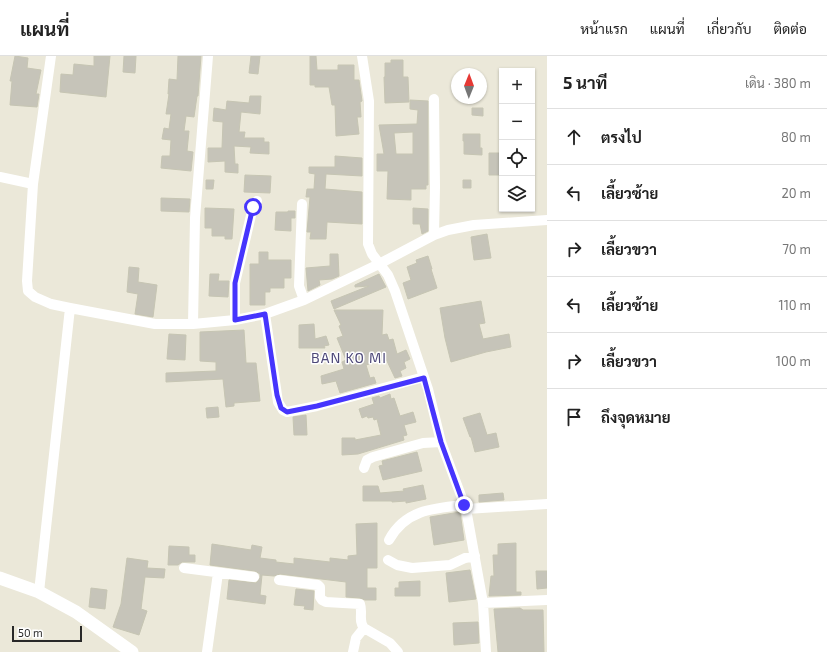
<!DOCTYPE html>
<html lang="th">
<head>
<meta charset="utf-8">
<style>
	body { margin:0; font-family:"Exo 2",Sarabun,sans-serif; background:#f6f6f6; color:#222 }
	.controls { position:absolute; right:12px; top:12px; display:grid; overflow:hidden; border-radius:0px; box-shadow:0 1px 3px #0004 }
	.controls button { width:36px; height:36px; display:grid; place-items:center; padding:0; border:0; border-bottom:1px solid #e0e0e0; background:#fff; color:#222; font:20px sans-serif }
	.compass { position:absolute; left:451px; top:12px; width:36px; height:36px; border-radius:50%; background:#fff; box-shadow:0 1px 3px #0004; rotate:1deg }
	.scale { position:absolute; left:12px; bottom:10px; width:70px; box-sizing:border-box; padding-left:4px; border:2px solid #282828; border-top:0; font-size:11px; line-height:14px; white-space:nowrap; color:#282828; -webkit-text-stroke:3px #fff; paint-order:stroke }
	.stop { position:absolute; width:12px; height:12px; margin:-9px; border:3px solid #4635fd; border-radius:50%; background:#fff }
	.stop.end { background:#4635fd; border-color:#fff; box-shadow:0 1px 4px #0008 }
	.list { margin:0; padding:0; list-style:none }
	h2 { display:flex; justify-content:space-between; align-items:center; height:52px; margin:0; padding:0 16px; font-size:17px }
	h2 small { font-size:13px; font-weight:400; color:#767676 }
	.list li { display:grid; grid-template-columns:26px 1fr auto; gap:12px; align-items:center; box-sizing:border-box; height:56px; padding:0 16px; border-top:1px solid #e0e0e0 }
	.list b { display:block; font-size:15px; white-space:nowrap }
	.list em { font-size:13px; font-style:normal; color:#767676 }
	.icon { flex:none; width:22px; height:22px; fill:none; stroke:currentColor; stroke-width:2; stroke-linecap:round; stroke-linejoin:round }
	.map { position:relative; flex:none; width:547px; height:596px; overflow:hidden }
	header { display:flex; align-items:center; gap:24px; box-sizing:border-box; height:56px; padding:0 20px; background:#fff; border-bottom:1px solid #e0e0e0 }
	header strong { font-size:19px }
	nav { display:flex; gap:22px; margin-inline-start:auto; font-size:14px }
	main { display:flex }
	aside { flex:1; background:#fff }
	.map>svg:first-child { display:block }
	.building { fill:#c6c4b9; stroke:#c6c5b3; fill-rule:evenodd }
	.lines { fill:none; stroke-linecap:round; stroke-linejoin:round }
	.minor { stroke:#fff; stroke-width:10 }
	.tertiary { stroke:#fff; stroke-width:13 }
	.route { stroke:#4635fd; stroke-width:5 }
	.labels { text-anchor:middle; stroke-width:3; stroke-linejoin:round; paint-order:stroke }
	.quarter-label { font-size:14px; letter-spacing:1px; fill:#4d4879; stroke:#fff }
</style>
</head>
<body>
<header>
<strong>แผนที่</strong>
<nav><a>หน้าแรก</a><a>แผนที่</a><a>เกี่ยวกับ</a><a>ติดต่อ</a></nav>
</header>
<main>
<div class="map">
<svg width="547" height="596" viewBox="0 0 547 596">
	<rect width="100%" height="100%" fill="#ebe8d9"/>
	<path class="building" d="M15,0L28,2L27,12L41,14L36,38H39L37,51L10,49L12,25H10Z
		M94,0H110L106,41L60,36L61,18L73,19L74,8L94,10Z
		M124,0H136L135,17L123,16Z
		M178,0H201L198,40H197L194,61L186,60L184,75H189L187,95L193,96L191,115L161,112L162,100H170L171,84L162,83L164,72L169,73L171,58H166L169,38H168L169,23L177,24Z
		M251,0H260L258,18L249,17Z
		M310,0H316L317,14H338V9H354V24H359L362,45L360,46L361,61H357L359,78L336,80L335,49H332L329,31H315V29H310Z
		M391,4H403V21H408L409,46L385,47L384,21H385V7H391Z
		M250,40H261L260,58L241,56L239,76H245L244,82H264V86H269V98L250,97L251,91L234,90L235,108H238V117L225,116V105L208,106V92H222L223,66L213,65L214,52L226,54L227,45L249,47Z
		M410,44L428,45V129H426V133H411V144L387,143L388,115H377V98H384L379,69L417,68L418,54L410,53ZM413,76V98H396L394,77Z
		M472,52H483V60L472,59Z
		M463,78H480V92H482V99L464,98V85H463Z
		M489,97H500V119H489Z
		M335,100L362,102V120L326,118L325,133L362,136V168L327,166L326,183H310L311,176H307L310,141H306L307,133H314L315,118L309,117V111H335Z
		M245,119L271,120L270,137L244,136Z
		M206,124H214L213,133H206Z
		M463,124H471V132H463Z
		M161,142L190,143L189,156L161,155Z
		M205,152L234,153L232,183H225V180H212V172H205Z
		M413,152L428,153V175L422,178L420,168H413Z
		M288,155H295V162H291V175L275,174L276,156H288Z
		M487,178L491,202L474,204L471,181Z
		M259,196H268V204H291V222H284V232H270V236H265V249H250V208H259Z
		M330,198H338L339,220L332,223L319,224L320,229L308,235L306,212L330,210Z
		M428,200L432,213H431L437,232L408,243L403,227L411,224L407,211L417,207L416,204Z
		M129,211L139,212L138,226L157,229L153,261L135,258L138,238L127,236Z
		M210,218H219L218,225H229L228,241L209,240Z
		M379,218L386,231L334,253L331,245L369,230L355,231V229Z
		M481,245L485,267L479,268L483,283L509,278L511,291L486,296L451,306L445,282L440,252Z
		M334,254H383L382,279L387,278L389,284L393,283L397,298L406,294L410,303L404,306L406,312L400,315L402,320L395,322L386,303L366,309L370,322L374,321L376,327L340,337L336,325L322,328L321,320L344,313L342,306L346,304L337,282L343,280L339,270L341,269Z
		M314,268L315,283L326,280L329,289L324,290L325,292H299V269Z
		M244,274L246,307H256L260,345L234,347V350L226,351L223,323L166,326V317L216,315V306L200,305V276Z
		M169,278L186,279L185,304L167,303Z
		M390,338L391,343L394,342L400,360L413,356L416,366L404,369L407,379L403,380L404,384L358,398L342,399V382H355V384L381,379L377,363L374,364L373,361L368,362L367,360L362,362L359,353L374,348L372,342L379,340L380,342Z
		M218,351L219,361L207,362L206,352Z
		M480,357L487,379L496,377L499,391L475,396L471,381H470L463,362Z
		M306,359L307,379H294L293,361Z
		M417,396L422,415L383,424L379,410L383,409L382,405Z
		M423,429L426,443L406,447V445L392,446V445H363V430H378L380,437L404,435L403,433Z
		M503,437L504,444L479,446V439Z
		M460,456L464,484L434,489L430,461Z
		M377,467V512H367V532H376V544H365L360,542L346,541V526L280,518L274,520L262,519L260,539L266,540L265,548L227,543L229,524L256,527L260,522V518L255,515L210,509L212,488L251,494L252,489L262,491L260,502L276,504V506L294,508V502L330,506V502L348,504V500L357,499L356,468Z
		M516,487V536H521V539L489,540L491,520H494L493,499H498V488Z
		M169,490L189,491V499H195V506H182L178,509H168Z
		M127,502L148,505L147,512L165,513L164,522L145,521L141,553L147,555L139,579L113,571L121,548Z
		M470,514L476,543L449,546L446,517Z
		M536,515H547V532L537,533Z
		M420,525V540H395V532H399V526Z
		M91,532L107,534L105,553L89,551Z
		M296,533L314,535L313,554L304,553L305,550L294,549Z
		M520,552L523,554H543L544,596H498L494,553Z
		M478,566L479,587L454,589L453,567Z"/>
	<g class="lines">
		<path class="minor" d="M51,0L33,128L27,225L28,235L35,241L51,248L70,252L155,268H193L235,264L265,258L304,244L379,208L434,179L448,174L474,169L547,164
			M362,0L369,45L368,188L372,198L388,219L395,235L428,333L441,386L466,453L483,547L486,596
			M0,121L33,128
			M302,148L299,230L304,244
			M434,179L435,131L434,43
			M265,258L277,339L278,346L283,354L287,356L317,350L424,321
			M235,264V227L253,151L257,145
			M193,268L195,162L208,0
			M364,412L367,404L373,401L423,387L441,386
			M466,453L547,448
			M389,484C405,454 433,452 464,449
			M388,504L397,509L412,512L450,509L465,502L475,500
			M184,512L254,521
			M279,524L318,529L320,531V541L322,544L326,546L360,548C363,556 358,565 364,572L356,582L353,596
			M39,536L70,252
			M483,547L547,544
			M364,572L390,587L398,596
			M207,596L218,517"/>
		<path class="tertiary" d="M0,522L39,536L76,556L132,596"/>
	</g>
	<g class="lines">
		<path class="route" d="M253,151L235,227V264L265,258L277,339L281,352L287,356L317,350L424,322L441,386L464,449"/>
	</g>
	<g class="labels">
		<g class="quarter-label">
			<text x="349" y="307">BAN KO MI</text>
		</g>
	</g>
</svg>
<div class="controls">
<button>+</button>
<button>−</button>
<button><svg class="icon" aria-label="locate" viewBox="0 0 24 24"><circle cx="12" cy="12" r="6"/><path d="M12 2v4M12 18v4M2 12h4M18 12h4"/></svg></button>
<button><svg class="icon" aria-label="layers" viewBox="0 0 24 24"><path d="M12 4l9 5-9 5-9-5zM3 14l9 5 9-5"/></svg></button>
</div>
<svg class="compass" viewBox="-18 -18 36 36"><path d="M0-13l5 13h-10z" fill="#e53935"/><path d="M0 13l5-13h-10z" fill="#767676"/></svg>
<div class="scale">50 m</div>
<div class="stop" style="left:253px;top:151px"></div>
<div class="stop end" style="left:464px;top:449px"></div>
</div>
<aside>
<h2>5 นาที<small>เดิน · 380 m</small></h2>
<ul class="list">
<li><svg class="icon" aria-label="ahead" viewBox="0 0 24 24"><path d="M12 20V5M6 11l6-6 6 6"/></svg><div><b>ตรงไป</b></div><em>80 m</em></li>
<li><svg class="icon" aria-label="left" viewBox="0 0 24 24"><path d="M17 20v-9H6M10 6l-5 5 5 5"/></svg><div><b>เลี้ยวซ้าย</b></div><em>20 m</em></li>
<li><svg class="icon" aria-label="right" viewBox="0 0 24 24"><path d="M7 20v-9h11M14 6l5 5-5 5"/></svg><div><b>เลี้ยวขวา</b></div><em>70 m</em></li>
<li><svg class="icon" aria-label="left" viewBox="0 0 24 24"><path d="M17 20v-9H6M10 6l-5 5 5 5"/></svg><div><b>เลี้ยวซ้าย</b></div><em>110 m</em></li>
<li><svg class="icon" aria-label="right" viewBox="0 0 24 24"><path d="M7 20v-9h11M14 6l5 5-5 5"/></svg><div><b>เลี้ยวขวา</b></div><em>100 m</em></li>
<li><svg class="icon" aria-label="arrive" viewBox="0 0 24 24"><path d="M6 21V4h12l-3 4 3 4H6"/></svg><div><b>ถึงจุดหมาย</b></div></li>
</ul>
</aside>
</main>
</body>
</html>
